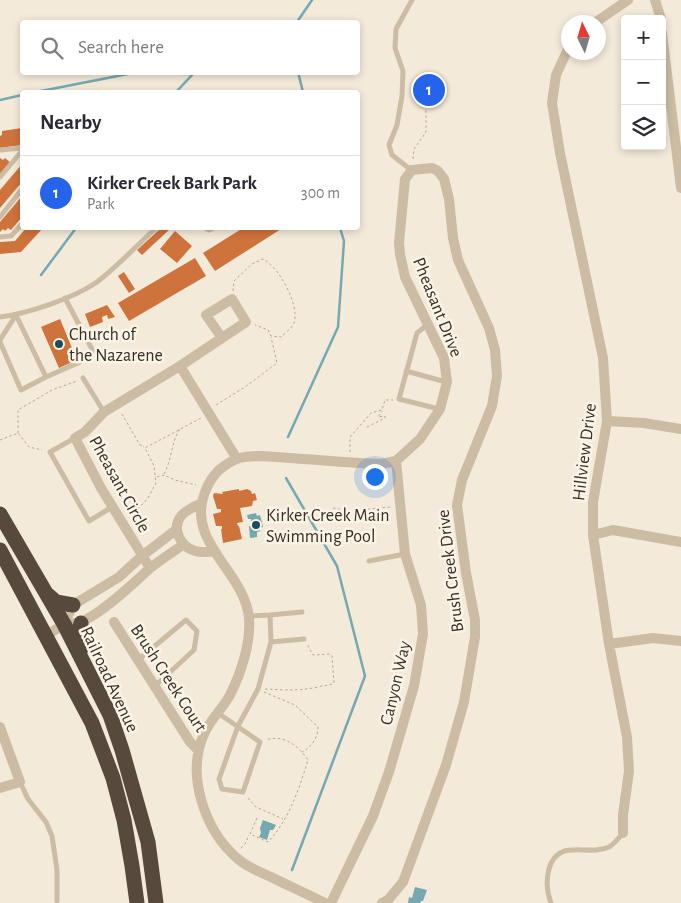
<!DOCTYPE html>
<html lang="en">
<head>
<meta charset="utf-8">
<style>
	body { margin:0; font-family:"Alegreya Sans",sans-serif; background:#f2f2f3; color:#2b2b33 }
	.controls { position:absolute; right:15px; top:15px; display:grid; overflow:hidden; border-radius:5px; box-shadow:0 2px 8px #0003 }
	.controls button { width:45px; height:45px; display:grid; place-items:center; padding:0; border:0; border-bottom:1px solid #e1e1e2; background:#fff; color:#2b2b33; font:25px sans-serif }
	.compass { position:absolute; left:561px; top:15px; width:45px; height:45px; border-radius:50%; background:#fff; box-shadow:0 2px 8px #0003; rotate:355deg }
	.you { position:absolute; left:374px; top:476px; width:18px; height:18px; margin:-12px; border:4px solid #fff; border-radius:50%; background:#1a73e8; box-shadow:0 0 0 8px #1a73e833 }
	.badge { display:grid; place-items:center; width:32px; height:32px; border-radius:50%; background:#2563eb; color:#fff; font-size:16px; font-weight:700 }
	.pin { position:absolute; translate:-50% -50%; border:2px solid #fff; box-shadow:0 1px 5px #0006 }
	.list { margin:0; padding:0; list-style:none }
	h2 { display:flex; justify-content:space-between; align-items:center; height:65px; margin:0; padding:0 20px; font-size:21px }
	h2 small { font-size:16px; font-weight:400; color:#7c7c81 }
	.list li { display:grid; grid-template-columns:32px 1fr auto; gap:15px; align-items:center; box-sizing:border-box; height:75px; padding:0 20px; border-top:1px solid #e1e1e2 }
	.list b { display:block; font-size:19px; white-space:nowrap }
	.list p { margin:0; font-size:16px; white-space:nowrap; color:#7c7c81 }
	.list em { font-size:16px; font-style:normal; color:#7c7c81 }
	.icon { flex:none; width:28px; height:28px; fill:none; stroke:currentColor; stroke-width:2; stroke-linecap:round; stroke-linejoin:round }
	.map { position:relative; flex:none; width:681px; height:903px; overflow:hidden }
	.search { position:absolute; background:#fff; box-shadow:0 2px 8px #0003; left:20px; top:20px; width:340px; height:55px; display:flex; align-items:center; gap:12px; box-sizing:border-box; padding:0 18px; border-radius:5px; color:#7c7c81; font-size:19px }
	.panel { position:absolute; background:#fff; box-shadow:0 2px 8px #0003; left:20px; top:90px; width:340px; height:140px; border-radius:5px }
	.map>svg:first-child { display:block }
	.green { fill:#afc398 }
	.water { fill:#76a8b2 }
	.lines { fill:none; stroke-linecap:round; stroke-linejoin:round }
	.stream { stroke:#76a8b2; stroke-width:2.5 }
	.building { fill:#ce733c }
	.path { stroke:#b8a68e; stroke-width:1; stroke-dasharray:2.5 2.5; stroke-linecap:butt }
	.lane { stroke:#ccbca4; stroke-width:5 }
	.street { stroke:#ccbca4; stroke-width:10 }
	.highway { stroke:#58493d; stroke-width:15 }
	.poi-dot { fill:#194e5b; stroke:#faf4e6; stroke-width:2 }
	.labels { text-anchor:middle; stroke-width:5; stroke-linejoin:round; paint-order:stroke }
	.street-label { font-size:18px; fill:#372e26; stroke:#faf4e6 }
	.poi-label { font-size:18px; fill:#372e26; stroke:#faf4e6; text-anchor:start }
</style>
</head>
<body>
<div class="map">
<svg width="681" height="903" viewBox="0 0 681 903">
	<rect width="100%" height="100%" fill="#f3ead9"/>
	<path class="green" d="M423,77H434L435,102H424Z"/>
	<path class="water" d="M256,513L257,516L260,515L263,527L259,528L260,531L257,532V537L250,538L249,526L252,525L251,519H248L247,515Z
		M263,820L276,825L273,830H270L267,840L259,837L261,833L260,828Z
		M415,887L427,890L423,901H421L420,903H408L409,897L412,898Z"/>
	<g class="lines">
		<path class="stream" d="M297,22L312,0
			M298,72L303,92
			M36,92L133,73L193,74L197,72
			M176,92L193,74
			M0,100L22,95
			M41,275L76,228
			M288,437L338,327L344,241L340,228
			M286,478L337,566L365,676L292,870"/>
	</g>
	<path class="building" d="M22,128V145L0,148V136L2,135V131Z
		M0,158L3,160L5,158L12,164L0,177Z
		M22,164V182L0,208V190Z
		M22,196V217L11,230L8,228L5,231L3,229L0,232V222Z
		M26,228H43L21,252L0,254V242L15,241Z
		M161,228L170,229L142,255L137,250Z
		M243,228H280L281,229L215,271L203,253Z
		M175,231L192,246L177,263L160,249Z
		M195,258L206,276L129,321L118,303Z
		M124,272L135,289L129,293L118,276Z
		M107,305L115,317L108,319L107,315L102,317L103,322L90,327L85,314Z
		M60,319L77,360L59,368L41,327Z
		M239,489V491L247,489L251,491L252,494L255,493L257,500L253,501L252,506L240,508L243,522L237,523L238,526H239L242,539L223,543L221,529H222V526H216L213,514L221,512V509H217L213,496L214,493L223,494L222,492Z"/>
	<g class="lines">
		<path class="path" d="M413,159L414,149L426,132V104L431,103
			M233,291L234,281L252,264L263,259C279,267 300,305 294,323C292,328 285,333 281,337L271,336L268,330L255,325
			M216,405L245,387L277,363L271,337
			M122,414L140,445L144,447
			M367,427L385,418V416L378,417L382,411
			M18,433V410L52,390L77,381
			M0,440L18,433L29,447L42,450
			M350,452V437L371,413L382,410L385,400H393
			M164,474C172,460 171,442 180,429
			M157,477L164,475L175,480L196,485
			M333,508L350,511L390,507
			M128,512L140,507L148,498L156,483L154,466L145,448L201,418
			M265,689C284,690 300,691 318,687C324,685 329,686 334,683L332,656L329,654L313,655L307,644
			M264,692L295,705L318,727C318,737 312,747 302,752
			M248,798L256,807L283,819
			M257,818L250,834L268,842C289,820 299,789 308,760C298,745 283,734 266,740
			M241,848L245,844L249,835"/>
		<path class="lane" d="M0,150L22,148
			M411,170L392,155L389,145L397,125L402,96L403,71L395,48L396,29L412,0
			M0,177L22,151
			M0,217L22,189
			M205,228L209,230L213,228
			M0,237L11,236L22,224
			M0,317C27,314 74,298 97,282C117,267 137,245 156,228
			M427,325L417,333L399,399L439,409
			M0,340L16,315
			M0,342L21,390L46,377L16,315
			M406,371L446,382
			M46,377L80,362L93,351L65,298
			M83,378L104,412
			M75,438L50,452L89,521L112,507
			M369,561L405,554
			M270,615L302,612
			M271,642L304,639
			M138,660L186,620L197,631L194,650L155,686
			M218,713L260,742L243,792L222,789L219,779L238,726L258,689L271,642L270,615L249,616
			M20,782L28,799L46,822L52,836L57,870V901
			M551,903C547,892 546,880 549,869C558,837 588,857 609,847C614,844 619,838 623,833"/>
		<path class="street" d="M655,0L661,19
			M596,22L628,0
			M662,33L681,188
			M568,49L556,75L552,103L560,153L603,358L607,421L593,502V535L609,644L627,737L629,771L623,815V833
			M180,366L237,459
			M607,421L644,423L681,429
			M201,503C194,507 186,510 181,516C171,529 181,547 195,551C201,553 208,552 215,551
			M593,535L613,530L681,542
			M150,568L101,488L75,438L85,432L104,412L180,366L246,322L232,299L206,315L222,338
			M114,622L190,742L198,750
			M75,623C93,622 135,582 149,569C160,560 173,552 184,544
			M46,636L64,624L73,605L119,577L142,556L177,529
			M609,644L653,638L681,641
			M0,727L20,782L0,788
			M325,903C307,894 289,886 271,877C260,872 247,867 238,859C204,830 185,773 205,732C211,719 223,708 230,695C241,673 251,643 249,618C245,572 185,542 205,492C208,484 213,476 219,470C224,466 233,460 239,458C255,454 274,457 291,458C321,460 351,463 381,464L396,461L420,439L440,409L447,382L444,358L405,277L400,254L399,243L405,179L412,170L432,168L438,171L444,179L449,199L453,238L458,260L489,328L495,350L497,376L492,406L462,480L457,505L466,573L475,620V637L464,702L446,765L403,882L388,900L382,903
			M331,903L373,816L389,772L414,686L423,634L421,605L405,554L396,461"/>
		<path class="highway" d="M0,514L64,624L110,715L122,750L148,842L156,903
			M0,550L92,723L113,778L124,820L132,866L137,903
			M48,595L56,602L73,605
			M81,649L78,635L81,623"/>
	</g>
	<g class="poi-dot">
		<circle cx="59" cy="344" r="5"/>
		<circle cx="256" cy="525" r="5"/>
	</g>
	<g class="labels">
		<g class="street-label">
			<text transform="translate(438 307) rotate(68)" y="6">Pheasant Drive</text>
			<text transform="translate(584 452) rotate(-83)" y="6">Hillview Drive</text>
			<text transform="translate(120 484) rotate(61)" y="6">Pheasant Circle</text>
			<text transform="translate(450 571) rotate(-97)" y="6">Brush Creek Drive</text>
			<text transform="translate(169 678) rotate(57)" y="6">Brush Creek Court</text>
			<text transform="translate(110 679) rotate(65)" y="6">Railroad Avenue</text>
			<text transform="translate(395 683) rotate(-77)" y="6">Canyon Way</text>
		</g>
		<g class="poi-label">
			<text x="69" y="340">Church of<tspan x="69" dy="21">the Nazarene</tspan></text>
			<text x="266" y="521">Kirker Creek Main<tspan x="266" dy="21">Swimming Pool</tspan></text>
		</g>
	</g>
</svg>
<div class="controls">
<button>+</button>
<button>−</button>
<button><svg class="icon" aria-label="layers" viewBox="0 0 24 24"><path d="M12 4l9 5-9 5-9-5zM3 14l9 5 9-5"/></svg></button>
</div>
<svg class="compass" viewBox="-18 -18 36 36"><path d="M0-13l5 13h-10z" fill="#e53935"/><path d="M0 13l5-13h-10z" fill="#7c7c81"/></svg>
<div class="you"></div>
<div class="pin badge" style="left:429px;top:90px">1</div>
<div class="search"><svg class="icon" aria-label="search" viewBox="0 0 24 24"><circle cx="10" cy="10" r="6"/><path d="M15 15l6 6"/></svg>Search here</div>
<section class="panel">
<h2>Nearby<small></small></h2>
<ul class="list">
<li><span class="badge">1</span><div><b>Kirker Creek Bark Park</b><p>Park</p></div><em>300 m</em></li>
</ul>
</section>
</div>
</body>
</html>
